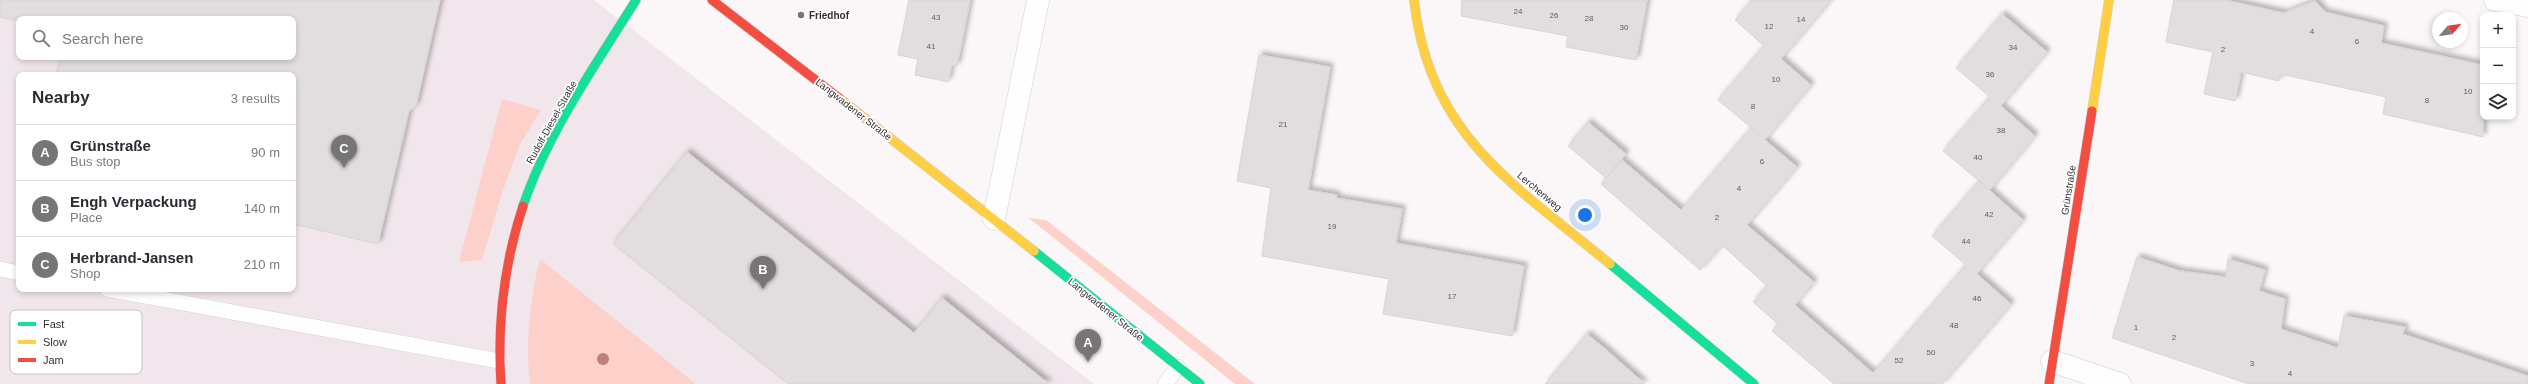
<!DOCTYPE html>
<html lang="en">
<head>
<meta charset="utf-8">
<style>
	body { margin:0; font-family:Helvetica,sans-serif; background:#f2f2f3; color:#2b2b33 }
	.controls { position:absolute; right:12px; top:12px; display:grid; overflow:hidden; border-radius:8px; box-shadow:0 2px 6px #0003 }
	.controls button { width:36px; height:36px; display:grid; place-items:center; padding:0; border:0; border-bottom:1px solid #e1e1e2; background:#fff; color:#2b2b33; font:20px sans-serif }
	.compass { position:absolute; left:2432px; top:12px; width:36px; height:36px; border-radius:50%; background:#fff; box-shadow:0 2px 6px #0003; rotate:61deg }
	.you { position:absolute; left:1585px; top:215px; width:14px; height:14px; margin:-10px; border:3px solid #fff; border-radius:50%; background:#1a73e8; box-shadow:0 0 0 6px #1a73e833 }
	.badge { display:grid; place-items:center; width:26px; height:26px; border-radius:50%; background:#787577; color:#fff; font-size:13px; font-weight:700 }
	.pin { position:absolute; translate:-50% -33px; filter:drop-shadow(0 1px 2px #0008) }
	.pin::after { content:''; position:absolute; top:21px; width:14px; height:12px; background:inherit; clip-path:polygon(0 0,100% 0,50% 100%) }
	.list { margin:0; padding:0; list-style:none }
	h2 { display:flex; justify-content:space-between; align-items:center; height:52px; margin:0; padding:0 16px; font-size:17px }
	h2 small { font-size:13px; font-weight:400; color:#7c7c81 }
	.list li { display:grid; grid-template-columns:26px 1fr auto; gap:12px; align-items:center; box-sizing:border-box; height:56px; padding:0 16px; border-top:1px solid #e1e1e2 }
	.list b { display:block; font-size:15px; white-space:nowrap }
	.list p { margin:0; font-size:13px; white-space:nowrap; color:#7c7c81 }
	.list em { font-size:13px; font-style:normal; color:#7c7c81 }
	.icon { flex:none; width:22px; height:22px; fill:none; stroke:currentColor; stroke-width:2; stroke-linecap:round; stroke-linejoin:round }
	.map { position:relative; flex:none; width:2528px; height:384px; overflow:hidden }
	.search { position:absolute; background:#fff; box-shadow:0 2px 6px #0003; left:16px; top:16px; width:280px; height:44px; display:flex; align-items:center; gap:10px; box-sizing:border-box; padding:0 14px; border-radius:8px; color:#7c7c81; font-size:15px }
	.panel { position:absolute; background:#fff; box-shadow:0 2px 6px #0003; left:16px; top:72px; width:280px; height:220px; border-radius:8px }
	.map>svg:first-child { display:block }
	.built { fill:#f0e6ec; fill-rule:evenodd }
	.green { fill:#fdd0c9 }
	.building { fill:#e2dedf; stroke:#d8d4d6; filter:url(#shadow) }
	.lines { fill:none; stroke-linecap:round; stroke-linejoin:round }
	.lane-casing { stroke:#d0cdcf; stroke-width:16 }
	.street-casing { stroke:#d0cdcf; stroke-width:23 }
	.fast-casing { stroke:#d0cdcf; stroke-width:10 }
	.slow-casing { stroke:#d0cdcf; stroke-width:10 }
	.jam-casing { stroke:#d0cdcf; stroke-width:10 }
	.lane { stroke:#fefefe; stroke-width:15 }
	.street { stroke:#fefefe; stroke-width:22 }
	.fast { stroke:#16e098; stroke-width:9 }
	.slow { stroke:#ffcf43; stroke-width:9 }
	.jam { stroke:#f24e42; stroke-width:9 }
	.tree { fill:#bc817a }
	.poi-dot { fill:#787577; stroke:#fff; stroke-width:1.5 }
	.labels { text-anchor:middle; stroke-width:3.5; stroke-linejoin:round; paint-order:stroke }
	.number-label { font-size:8px; fill:#605c5e }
	.poi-label { font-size:10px; font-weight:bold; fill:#322f31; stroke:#fff; text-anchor:start }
	.street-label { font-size:10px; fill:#322f31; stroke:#fff }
	.key { fill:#fff; stroke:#c2c1c1; stroke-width:1 }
	.key-label { font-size:11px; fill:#322f31 }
</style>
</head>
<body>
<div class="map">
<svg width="2528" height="384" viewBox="0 0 2528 384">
	<defs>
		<filter id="shadow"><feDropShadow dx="3.5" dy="-3.5" stdDeviation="2" flood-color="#0004"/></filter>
	</defs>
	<rect width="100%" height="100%" fill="#fbf7f9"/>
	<path class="built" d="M0,0H594L1094,384H0ZM19,19H293V57H19ZM19,75H293V289H19Z"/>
	<path class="green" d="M502,99L541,110L520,144L502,193L482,260L459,262Z
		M1029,218L1046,220L1255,384H1235Z
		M540,259L696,384H530C525,343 530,299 540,259Z"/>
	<path class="building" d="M0,0H440L416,106L409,111L378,244L293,224V75H56L60,57H293V19H19V21L0,17Z
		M909,0H970L957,66L952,65L948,82L915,75L918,59L898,55Z
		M1462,0H1647L1636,60L1566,47L1568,36L1461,16Z
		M1752,0H1831L1781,59L1811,85L1765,140L1797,167L1747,225L1814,282L1795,305L1873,373L1966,265L1932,236L1979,181L2023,220L1977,274L2011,304L1942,384H1834L1772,331L1778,324L1753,302L1767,286L1722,245L1700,270L1601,184L1606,178L1568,146L1588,122L1626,154L1606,178L1622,160L1681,210L1751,128L1754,130L1718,100L1764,46L1735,20Z
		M2174,0H2225L2284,13L2315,1L2325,12L2384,26L2381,43L2483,65V137L2383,114L2386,97L2280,74L2279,81L2241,72L2235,101L2204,94L2213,52L2166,42Z
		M2002,14L2047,52L2001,106L2035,136L1990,190L1943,151L1990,97L1956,68Z
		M1259,55L1330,67L1308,190L1337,195L1336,198L1402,209L1396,243L1524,266L1512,336L1383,314L1389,279L1262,256L1271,188L1237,181Z
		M687,152L914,333L942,298L1049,384H788L613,244Z
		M2137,257L2180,271L2226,277L2228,259L2265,270L2259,291L2285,299L2281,329L2338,348L2344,316L2405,327L2403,334L2528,376V384H2249L2112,338Z
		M1587,334L1603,347L1645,384H1545Z"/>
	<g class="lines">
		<g class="lane-casing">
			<path id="lane" d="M0,269L19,273
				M107,289L499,361
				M1165,384L1178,367"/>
		</g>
		<g class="street-casing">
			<path id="street" d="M2495,0L2528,6
				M994,219L1038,0
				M2052,361L2120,384"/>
		</g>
		<g class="fast-casing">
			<path id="fast" d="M523,206C548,132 595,66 636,0
				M1034,251L1200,384
				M1610,264L1754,384"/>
		</g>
		<g class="slow-casing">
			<path id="slow" d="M1414,0C1429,136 1514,184 1610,264
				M839,98L1034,251
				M2092,111L2109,0"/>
		</g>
		<g class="jam-casing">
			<path id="jam" d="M712,0L839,98
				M501,384C497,323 504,264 523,206
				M2049,384L2092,111"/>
		</g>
		<use href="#lane" class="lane"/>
		<use href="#street" class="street"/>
		<use href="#fast" class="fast"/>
		<use href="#slow" class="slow"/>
		<use href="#jam" class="jam"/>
	</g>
	<circle class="tree" cx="603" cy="359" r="6"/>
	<circle class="poi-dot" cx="801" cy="15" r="4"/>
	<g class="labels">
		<g class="number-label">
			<text x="1518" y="14">24</text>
			<text x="1554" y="18">26</text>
			<text x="936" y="20">43</text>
			<text x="1589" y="21">28</text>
			<text x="1801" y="22">14</text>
			<text x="1769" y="29">12</text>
			<text x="1624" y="30">30</text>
			<text x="2312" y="34">4</text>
			<text x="2357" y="44">6</text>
			<text x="931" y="49">41</text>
			<text x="2013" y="50">34</text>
			<text x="2223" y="52">2</text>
			<text x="1990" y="77">36</text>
			<text x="1776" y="82">10</text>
			<text x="2468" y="94">10</text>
			<text x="2427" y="103">8</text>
			<text x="1753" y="109">8</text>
			<text x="1283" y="127">21</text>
			<text x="2001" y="133">38</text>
			<text x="1978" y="160">40</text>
			<text x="1762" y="164">6</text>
			<text x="1739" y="191">4</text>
			<text x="1989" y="217">42</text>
			<text x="1717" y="220">2</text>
			<text x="1332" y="229">19</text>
			<text x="1966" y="244">44</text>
			<text x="1452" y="299">17</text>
			<text x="1977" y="301">46</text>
			<text x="1954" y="328">48</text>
			<text x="2136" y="330">1</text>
			<text x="2174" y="340">2</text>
			<text x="1931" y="355">50</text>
			<text x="1899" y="363">52</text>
			<text x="2252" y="366">3</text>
			<text x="2290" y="376">4</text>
		</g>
		<g class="poi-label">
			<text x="809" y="19">Friedhof</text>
		</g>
		<g class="street-label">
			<text transform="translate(854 109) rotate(38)" y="4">Langwadener Straße</text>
			<text transform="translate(551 122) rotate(-61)" y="4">Rudolf-Diesel-Straße</text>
			<text transform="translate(2068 190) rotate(-81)" y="4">Grünstraße</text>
			<text transform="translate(1540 191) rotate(40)" y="4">Lerchenweg</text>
			<text transform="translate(1106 309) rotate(39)" y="4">Langwadener Straße</text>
		</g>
	</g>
	<rect x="10" y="310" width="132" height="64" rx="6" class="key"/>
	<rect x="18" y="322" width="18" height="4" fill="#16e098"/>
	<rect x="18" y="340" width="18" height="4" fill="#ffcf43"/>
	<rect x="18" y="358" width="18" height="4" fill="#f24e42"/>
	<g class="key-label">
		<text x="43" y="328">Fast</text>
		<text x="43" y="346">Slow</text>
		<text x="43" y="364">Jam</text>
	</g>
</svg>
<div class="controls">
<button>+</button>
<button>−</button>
<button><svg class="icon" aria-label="layers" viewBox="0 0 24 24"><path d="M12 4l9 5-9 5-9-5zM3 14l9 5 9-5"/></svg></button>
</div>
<svg class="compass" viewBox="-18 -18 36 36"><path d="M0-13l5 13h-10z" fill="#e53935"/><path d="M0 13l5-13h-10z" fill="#7c7c81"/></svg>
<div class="you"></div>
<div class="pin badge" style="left:1088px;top:362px">A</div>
<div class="pin badge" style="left:763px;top:289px">B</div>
<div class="pin badge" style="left:344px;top:168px">C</div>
<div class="search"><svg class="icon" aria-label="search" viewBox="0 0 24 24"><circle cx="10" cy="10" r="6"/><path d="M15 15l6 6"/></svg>Search here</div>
<section class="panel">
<h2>Nearby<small>3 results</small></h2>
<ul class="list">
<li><span class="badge">A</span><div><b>Grünstraße</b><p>Bus stop</p></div><em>90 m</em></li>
<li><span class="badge">B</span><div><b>Engh Verpackung</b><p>Place</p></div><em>140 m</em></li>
<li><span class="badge">C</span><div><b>Herbrand-Jansen</b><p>Shop</p></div><em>210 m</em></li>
</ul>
</section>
</div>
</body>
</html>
